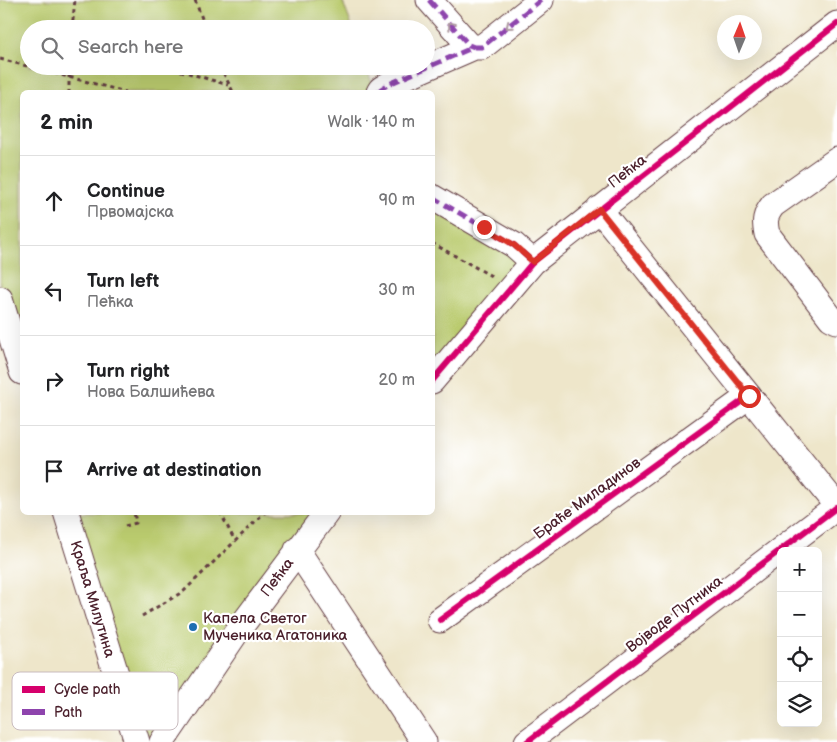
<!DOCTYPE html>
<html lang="en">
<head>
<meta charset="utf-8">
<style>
	body { margin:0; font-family:"Balsamiq Sans",sans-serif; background:#f2f2f2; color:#202124 }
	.controls { position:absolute; right:15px; bottom:15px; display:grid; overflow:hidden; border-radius:8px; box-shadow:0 5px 20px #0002 }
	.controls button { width:45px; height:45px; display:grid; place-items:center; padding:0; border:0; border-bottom:1px solid #e0e0e0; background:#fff; color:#202124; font:25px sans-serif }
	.compass { position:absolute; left:717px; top:15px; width:45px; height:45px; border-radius:50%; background:#fff; box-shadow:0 5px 20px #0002; rotate:2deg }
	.stop { position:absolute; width:15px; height:15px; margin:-11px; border:4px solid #d93025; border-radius:50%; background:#fff }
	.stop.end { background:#d93025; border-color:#fff; box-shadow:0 1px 5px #0008 }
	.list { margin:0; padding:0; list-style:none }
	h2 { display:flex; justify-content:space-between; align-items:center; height:65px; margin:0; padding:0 20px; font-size:21px }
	h2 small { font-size:16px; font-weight:400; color:#757577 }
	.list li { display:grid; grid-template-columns:32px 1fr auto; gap:15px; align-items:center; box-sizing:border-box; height:90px; padding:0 20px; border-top:1px solid #e0e0e0 }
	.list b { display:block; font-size:19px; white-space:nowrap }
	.list p { margin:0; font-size:16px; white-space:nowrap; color:#757577 }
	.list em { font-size:16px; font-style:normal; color:#757577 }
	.icon { flex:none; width:28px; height:28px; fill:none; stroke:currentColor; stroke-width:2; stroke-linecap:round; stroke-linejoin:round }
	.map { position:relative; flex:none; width:837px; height:742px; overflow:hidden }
	.search { position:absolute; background:#fff; box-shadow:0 5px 20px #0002; left:20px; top:20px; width:415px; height:55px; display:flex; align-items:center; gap:12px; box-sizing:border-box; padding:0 18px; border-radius:28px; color:#757577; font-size:19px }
	.panel { position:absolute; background:#fff; box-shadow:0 5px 20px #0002; left:20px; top:90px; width:415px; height:425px; border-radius:8px }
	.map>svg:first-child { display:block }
	.green { fill:#bacb6e; stroke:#82754c }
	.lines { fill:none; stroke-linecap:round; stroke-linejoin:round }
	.minor-casing { stroke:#633d43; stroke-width:27 }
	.path { stroke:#633d43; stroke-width:3; stroke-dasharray:4 4; stroke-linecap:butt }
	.minor { stroke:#fff; stroke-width:25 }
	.quiet { stroke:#8e44ad; stroke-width:5; stroke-dasharray:10 5; stroke-linecap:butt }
	.cycleway-casing { stroke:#fff; stroke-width:9 }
	.cycleway { stroke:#d6006c; stroke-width:6 }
	.oneway { stroke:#ae9aa0 }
	.route { stroke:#d93025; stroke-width:6 }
	.poi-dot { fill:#1f6fb2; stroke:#fff; stroke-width:2 }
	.labels { text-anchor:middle; stroke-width:4.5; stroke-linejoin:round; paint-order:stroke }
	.street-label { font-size:15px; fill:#4a1f2b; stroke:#fff }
	.poi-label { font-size:15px; fill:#4a1f2b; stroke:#fff; text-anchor:start }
	.key { fill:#fff; stroke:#c9bcbf; stroke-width:1 }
	.key-label { font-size:14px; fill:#4a1f2b }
</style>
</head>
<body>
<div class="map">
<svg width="837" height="742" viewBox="0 0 837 742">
	<rect width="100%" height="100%" fill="#fff"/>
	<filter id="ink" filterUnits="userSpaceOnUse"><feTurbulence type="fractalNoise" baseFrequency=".02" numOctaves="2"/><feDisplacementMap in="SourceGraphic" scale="10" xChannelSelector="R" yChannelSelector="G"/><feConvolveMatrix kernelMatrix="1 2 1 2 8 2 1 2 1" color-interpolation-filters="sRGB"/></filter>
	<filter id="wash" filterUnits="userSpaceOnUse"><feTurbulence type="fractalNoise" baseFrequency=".0096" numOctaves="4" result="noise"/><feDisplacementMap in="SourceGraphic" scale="20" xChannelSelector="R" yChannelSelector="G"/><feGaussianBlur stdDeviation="1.12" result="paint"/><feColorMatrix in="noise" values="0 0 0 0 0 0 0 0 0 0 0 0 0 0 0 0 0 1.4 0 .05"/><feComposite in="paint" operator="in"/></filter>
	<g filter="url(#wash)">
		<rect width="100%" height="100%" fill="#eee6ca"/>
		<path class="green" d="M0,0H342L353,29H29V66H366L375,92H22V372L0,299Z
			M433,208L531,264L433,381Z
			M66,513H327L163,742H137Z"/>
	</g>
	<g filter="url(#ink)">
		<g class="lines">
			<g class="minor-casing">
				<path id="minor" d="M429,0L469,45L474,47
					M379,92L381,89L389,84L474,47H482L541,0
					M837,160L773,205C765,215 764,221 767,234L831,318L837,321
					M432,197L514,245L533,262
					M599,209L837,506
					M0,299L22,372
					M432,381L533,262L837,24
					M66,512L137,742
					M297,550L424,742
					M440,620L749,396
					M162,742L236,633L327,512
					M527,742L837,507"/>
			</g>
			<path class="path" d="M195,0L206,29
				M72,27L77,29
				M72,29L75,0
				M0,59L126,92
				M69,66V92
				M165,66L228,85
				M220,66L233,92
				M432,243L493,277
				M220,512L235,541
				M125,526L136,523L134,512
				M142,616L184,591L265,512"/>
			<use href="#minor" class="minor"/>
			<path class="quiet" d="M429,0L469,45L474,47
				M379,92L381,89L389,84L474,47H482L541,0
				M432,197L514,245L533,262"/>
			<g class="cycleway-casing">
				<path id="cycleway" d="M432,381L533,262L837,24
					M440,620L749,396
					M527,742L837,507"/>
			</g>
			<use href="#cycleway" class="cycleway"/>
		</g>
		<defs><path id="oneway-chevron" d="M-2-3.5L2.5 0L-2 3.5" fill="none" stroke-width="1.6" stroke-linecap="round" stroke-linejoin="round" transform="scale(1.25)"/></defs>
		<g class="oneway">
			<use href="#oneway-chevron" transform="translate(451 25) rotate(-131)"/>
			<use href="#oneway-chevron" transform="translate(509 26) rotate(141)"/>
		</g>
	</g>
	<g class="lines" filter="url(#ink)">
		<path class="route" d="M484,227L514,245L533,262L599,209L749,396"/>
	</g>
	<circle class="poi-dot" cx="193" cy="627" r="5"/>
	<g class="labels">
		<g class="street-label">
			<text transform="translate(627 171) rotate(-38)" y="5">Пећка</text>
			<text transform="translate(587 498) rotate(-36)" y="5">Браће Миладинов</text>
			<text transform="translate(277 577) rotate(-53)" y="5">Пећка</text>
			<text transform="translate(93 599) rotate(73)" y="5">Краља Милутина</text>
			<text transform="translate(674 614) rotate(-37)" y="5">Војводе Путника</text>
		</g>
		<g class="poi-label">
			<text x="203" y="623">Капела Светог<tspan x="203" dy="17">Мученика Агатоника</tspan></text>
		</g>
	</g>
	<rect x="12" y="672" width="166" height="58" rx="8" class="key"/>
	<rect x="22" y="686" width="23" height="7" fill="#d6006c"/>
	<rect x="22" y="709" width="23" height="6" fill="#8e44ad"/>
	<g class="key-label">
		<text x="54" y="694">Cycle path</text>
		<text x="54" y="717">Path</text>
	</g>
</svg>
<div class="controls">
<button>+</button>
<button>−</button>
<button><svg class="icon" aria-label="locate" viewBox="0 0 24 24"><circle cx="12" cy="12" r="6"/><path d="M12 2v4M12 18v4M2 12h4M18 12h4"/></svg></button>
<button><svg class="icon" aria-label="layers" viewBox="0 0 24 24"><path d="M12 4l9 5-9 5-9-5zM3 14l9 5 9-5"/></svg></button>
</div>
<svg class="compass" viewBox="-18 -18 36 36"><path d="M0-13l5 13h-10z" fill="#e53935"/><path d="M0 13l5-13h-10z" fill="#757577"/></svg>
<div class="stop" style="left:749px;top:396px"></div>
<div class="stop end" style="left:484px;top:227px"></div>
<div class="search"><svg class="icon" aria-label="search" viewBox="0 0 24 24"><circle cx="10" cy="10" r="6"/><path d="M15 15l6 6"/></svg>Search here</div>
<section class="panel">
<h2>2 min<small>Walk · 140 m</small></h2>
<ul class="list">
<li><svg class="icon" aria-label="ahead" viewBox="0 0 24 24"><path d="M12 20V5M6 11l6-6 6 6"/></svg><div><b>Continue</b><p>Првомајска</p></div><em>90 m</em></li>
<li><svg class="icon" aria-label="left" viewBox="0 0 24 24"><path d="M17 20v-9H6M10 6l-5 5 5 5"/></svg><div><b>Turn left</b><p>Пећка</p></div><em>30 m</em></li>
<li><svg class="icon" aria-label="right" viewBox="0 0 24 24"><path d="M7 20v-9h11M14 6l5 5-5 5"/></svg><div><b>Turn right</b><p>Нова Балшићева</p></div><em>20 m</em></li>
<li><svg class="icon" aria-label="arrive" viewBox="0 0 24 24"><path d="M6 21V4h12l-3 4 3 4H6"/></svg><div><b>Arrive at destination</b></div></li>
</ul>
</section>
</div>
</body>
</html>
